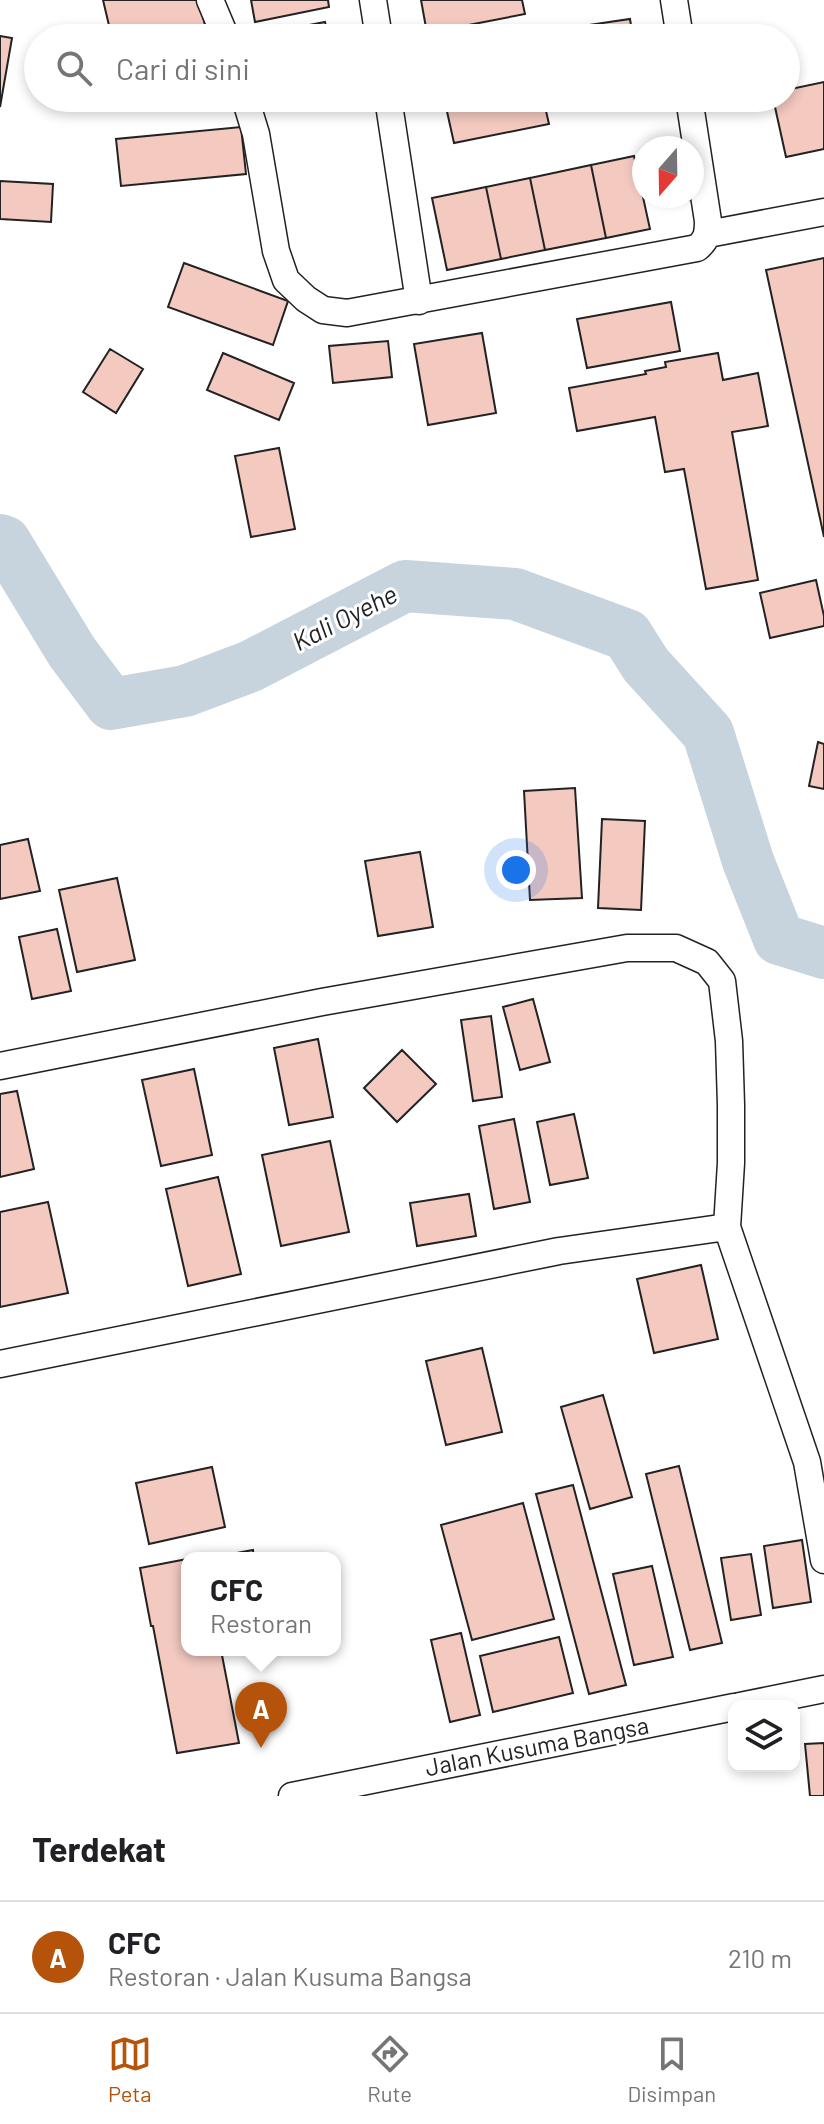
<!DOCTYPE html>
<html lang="id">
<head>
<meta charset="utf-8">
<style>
	body { margin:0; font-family:Barlow,sans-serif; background:#f2f2f2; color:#202124 }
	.controls { position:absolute; right:24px; bottom:24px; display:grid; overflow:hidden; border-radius:16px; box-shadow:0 4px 12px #0003 }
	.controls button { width:72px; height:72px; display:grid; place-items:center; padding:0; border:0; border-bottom:2px solid #e0e0e0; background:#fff; color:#202124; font:40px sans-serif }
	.compass { position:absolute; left:632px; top:136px; width:72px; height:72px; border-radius:50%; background:#fff; box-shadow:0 4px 12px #0003; rotate:200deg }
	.you { position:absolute; left:516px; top:870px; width:28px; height:28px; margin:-20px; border:6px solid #fff; border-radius:50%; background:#1a73e8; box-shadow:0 0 0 12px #1a73e833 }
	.badge { display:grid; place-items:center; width:52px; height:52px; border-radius:50%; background:#b45309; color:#fff; font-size:26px; font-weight:700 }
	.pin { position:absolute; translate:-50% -66px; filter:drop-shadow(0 2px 4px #0008) }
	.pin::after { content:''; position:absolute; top:42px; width:28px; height:24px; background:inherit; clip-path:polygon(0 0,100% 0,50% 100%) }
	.popup { position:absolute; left:181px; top:1552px; width:160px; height:104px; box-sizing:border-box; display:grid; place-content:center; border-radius:16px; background:#fff; filter:drop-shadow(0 2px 6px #0005); font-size:26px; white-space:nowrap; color:#757577 }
	.popup b { font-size:30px; color:#202124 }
	.popup::after { content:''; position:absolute; left:50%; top:100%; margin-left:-16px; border:16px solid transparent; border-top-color:#fff }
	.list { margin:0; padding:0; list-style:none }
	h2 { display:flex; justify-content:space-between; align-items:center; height:104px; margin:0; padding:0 32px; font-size:34px }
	h2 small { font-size:26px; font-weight:400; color:#757577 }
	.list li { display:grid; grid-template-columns:52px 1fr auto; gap:24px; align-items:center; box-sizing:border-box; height:112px; padding:0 32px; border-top:2px solid #e0e0e0 }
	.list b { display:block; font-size:30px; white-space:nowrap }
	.list p { margin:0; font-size:26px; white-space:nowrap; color:#757577 }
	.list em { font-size:26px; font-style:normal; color:#757577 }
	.icon { flex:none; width:44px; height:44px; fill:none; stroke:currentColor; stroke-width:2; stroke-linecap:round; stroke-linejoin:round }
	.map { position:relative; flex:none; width:824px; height:1796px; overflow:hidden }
	.search { position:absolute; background:#fff; box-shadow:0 4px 12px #0003; left:24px; right:24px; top:24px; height:88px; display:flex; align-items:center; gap:20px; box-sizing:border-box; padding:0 28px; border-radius:44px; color:#757577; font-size:30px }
	.sheet { height:216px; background:#fff }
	nav { display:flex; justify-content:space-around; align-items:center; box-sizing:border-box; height:112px; border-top:2px solid #e0e0e0; background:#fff; font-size:22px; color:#757577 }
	nav a { display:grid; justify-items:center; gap:4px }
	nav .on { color:#b45309 }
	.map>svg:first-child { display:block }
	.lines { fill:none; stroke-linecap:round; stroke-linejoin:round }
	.river { stroke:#c7d3dd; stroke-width:52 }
	.building { fill:#f3c9c0; stroke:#222; stroke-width:2 }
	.street-casing { stroke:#222; stroke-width:29 }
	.street { stroke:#fff; stroke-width:26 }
	.labels { text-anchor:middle; stroke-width:6; stroke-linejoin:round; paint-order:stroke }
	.street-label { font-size:24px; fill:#222; stroke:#fff }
	.water-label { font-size:26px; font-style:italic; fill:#222; stroke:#fff }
</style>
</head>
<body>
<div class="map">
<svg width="824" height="1796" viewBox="0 0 824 1796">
	<rect width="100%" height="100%" fill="#fff"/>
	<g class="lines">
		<path class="river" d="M0,540L5,542L72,652L111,704L185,691L251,666L405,586L515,594L627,635L646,665L708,733L748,861L779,939L824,953"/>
	</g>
	<path class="building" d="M103,0H199L208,38H112Z
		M251,0H328L329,7L255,22Z
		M421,0H522L525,14L427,33Z
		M630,19L633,38H577L575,27Z
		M325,22L329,38H242Z
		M0,36L12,38L0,107Z
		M824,82V149L786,157L773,98H786V90Z
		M444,98H543L549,124L454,143Z
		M241,127L246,174L121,186L116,139Z
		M685,140L687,148H653L652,145Z
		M634,156L650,229L606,238L591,165Z
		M591,165L606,238L545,250L530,178Z
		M530,178L545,250L501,259L486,187Z
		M0,181L53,184L51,222L0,219Z
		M486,187L501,259L447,270L432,198Z
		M661,196H692L696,199L663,204Z
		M824,258V537L766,270Z
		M184,263L288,301L273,345L168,307Z
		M671,302L680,351L587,368L577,319Z
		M482,333L496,413L428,425L414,344Z
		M388,341L392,377L333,383L329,346Z
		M110,349L143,369L116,413L83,392Z
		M223,353L294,383L279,420L207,390Z
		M718,353L723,380L758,373L768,426L732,432L758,580L706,589L684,469L665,472L655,417L577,431L569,388L646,374L645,371L666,367L665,362Z
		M279,448L295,529L251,537L235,456Z
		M816,580L824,616V626L770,638L760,593Z
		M818,742L824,744V789L809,786Z
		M575,788L582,898L530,900L524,791Z
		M602,819L645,821L641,910L598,908Z
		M28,839L40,891L0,899V845Z
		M420,852L433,927L378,936L365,861Z
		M117,878L135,960L77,972L59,890Z
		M57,929L71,991L32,999L19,937Z
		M533,999L550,1062L520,1070L503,1007Z
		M491,1016L502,1097L473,1101L461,1020Z
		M318,1039L333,1117L289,1125L274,1048Z
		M402,1050L436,1084L397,1122L364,1088Z
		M194,1069L212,1155L161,1166L142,1080Z
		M17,1091L34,1169L0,1177V1094Z
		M574,1114L588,1178L550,1185L537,1122Z
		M514,1119L530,1202L494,1209L479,1126Z
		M330,1141L349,1232L281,1246L262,1155Z
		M218,1177L241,1274L188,1286L166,1189Z
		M469,1194L476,1236L417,1246L410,1203Z
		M48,1202L68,1293L0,1307V1212Z
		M701,1265L718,1339L654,1353L637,1279Z
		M482,1348L502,1432L446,1445L426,1361Z
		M603,1395L632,1497L590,1509L561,1407Z
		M679,1466L722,1643L690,1650L646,1474Z
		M212,1467L225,1527L149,1544L136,1483Z
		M573,1485L626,1685L589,1694L536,1494Z
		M523,1503L554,1619L472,1640L441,1525Z
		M802,1540L811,1602L773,1608L764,1546Z
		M253,1550L254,1558H210Z
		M751,1554L761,1615L731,1620L721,1558Z
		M187,1559V1650H221L239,1743L177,1753L153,1626H151L140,1568Z
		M652,1566L673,1657L634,1665L613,1574Z
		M461,1633L480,1715L450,1722L431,1640Z
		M559,1637L573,1693L493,1712L480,1656Z
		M824,1743V1796H810L805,1744Z"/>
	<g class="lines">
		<g class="street-casing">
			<path id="street" d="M210,0L226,38
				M373,0L379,38
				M674,0L680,38
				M245,98L256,134L276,251L286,280L306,299L323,310L347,313L697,248C707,240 708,233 708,221L689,98
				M388,98L419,301
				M708,234L824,212
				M0,1066L322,1002L627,948H676L707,962L722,981L729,1041L731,1105V1163L727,1227L807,1462L824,1560
				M0,1364L559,1251L727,1227
				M740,1706L824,1689
				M292,1796L734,1707"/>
		</g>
		<use href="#street" class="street"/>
	</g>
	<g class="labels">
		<g class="street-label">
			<text transform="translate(537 1747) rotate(-11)" y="8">Jalan Kusuma Bangsa</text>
		</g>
		<g class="water-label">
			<text transform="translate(345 618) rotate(-27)" y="9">Kali Oyehe</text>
		</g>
	</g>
</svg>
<div class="controls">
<button><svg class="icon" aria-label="layers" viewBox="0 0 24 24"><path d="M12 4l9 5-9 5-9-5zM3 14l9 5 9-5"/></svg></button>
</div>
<svg class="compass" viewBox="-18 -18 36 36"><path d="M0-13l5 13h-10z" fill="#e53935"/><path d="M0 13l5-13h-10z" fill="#757577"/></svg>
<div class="you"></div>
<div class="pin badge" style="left:261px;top:1748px">A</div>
<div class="popup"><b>CFC</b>Restoran</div>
<div class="search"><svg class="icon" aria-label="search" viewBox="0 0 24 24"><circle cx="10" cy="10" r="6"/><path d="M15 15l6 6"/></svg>Cari di sini</div>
</div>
<section class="sheet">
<h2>Terdekat<small></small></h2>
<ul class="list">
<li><span class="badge">A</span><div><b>CFC</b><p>Restoran · Jalan Kusuma Bangsa</p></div><em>210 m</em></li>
</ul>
</section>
<nav>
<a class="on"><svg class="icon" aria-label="map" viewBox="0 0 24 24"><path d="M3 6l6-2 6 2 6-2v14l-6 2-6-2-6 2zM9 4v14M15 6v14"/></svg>Peta</a>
<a><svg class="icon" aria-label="directions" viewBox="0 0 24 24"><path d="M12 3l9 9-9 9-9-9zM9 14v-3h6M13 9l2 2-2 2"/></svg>Rute</a>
<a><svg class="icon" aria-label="saved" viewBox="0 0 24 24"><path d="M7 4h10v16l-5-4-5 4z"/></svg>Disimpan</a>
</nav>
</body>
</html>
